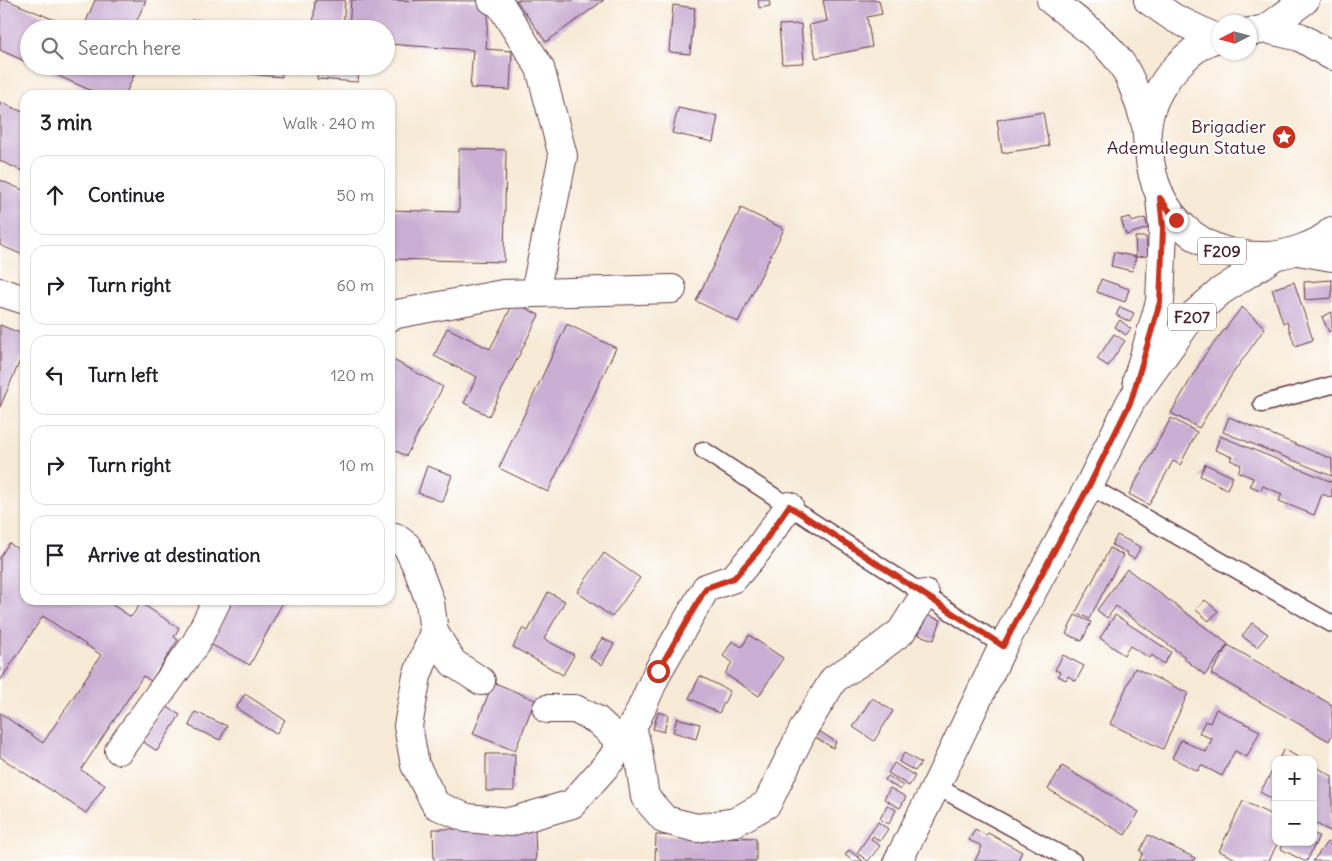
<!DOCTYPE html>
<html lang="en">
<head>
<meta charset="utf-8">
<style>
	body { margin:0; font-family:Delius,sans-serif; background:#f6f6f6; color:#202124 }
	.controls { position:absolute; right:15px; bottom:15px; display:grid; overflow:hidden; border-radius:10px; box-shadow:0 1px 4px #0004 }
	.controls button { width:45px; height:45px; display:grid; place-items:center; padding:0; border:0; border-bottom:1px solid #e0e0e0; background:#fff; color:#202124; font:25px sans-serif }
	.compass { position:absolute; left:1212px; top:15px; width:45px; height:45px; border-radius:50%; background:#fff; box-shadow:0 1px 4px #0004; rotate:264deg }
	.stop { position:absolute; width:15px; height:15px; margin:-11px; border:4px solid #c8321e; border-radius:50%; background:#fff }
	.stop.end { background:#c8321e; border-color:#fff; box-shadow:0 1px 5px #0008 }
	.list { margin:0; padding:0; list-style:none }
	h2 { display:flex; justify-content:space-between; align-items:center; height:65px; margin:0; padding:0 20px; font-size:21px }
	h2 small { font-size:16px; font-weight:400; color:#757577 }
	.list li { display:grid; grid-template-columns:32px 1fr auto; gap:15px; align-items:center; box-sizing:border-box; height:80px; margin:0 10px 10px; padding:0 10px; border:1px solid #e0e0e0; border-radius:15px }
	.list b { display:block; font-size:19px; white-space:nowrap }
	.list em { font-size:16px; font-style:normal; color:#757577 }
	.icon { flex:none; width:28px; height:28px; fill:none; stroke:currentColor; stroke-width:2; stroke-linecap:round; stroke-linejoin:round }
	.map { position:relative; flex:none; width:1332px; height:861px; overflow:hidden }
	.search { position:absolute; background:#fff; box-shadow:0 1px 4px #0004; left:20px; top:20px; width:375px; height:55px; display:flex; align-items:center; gap:12px; box-sizing:border-box; padding:0 18px; border-radius:28px; color:#757577; font-size:19px }
	.panel { position:absolute; background:#fff; box-shadow:0 1px 4px #0004; left:20px; top:90px; width:375px; height:515px; border-radius:15px }
	.map>svg:first-child { display:block }
	.building { fill:#caaed3 }
	.lines { fill:none; stroke-linecap:round; stroke-linejoin:round }
	.service-casing { stroke:#643d45; stroke-width:19 }
	.minor-casing { stroke:#643d45; stroke-width:30 }
	.secondary-casing { stroke:#643d45; stroke-width:30 }
	.primary-casing { stroke:#643d45; stroke-width:30 }
	.service { stroke:#fff; stroke-width:16 }
	.minor { stroke:#fff; stroke-width:28 }
	.secondary { stroke:#fff; stroke-width:28 }
	.primary { stroke:#fff; stroke-width:28 }
	.route { stroke:#c8321e; stroke-width:6 }
	.labels { text-anchor:middle; stroke-width:4; stroke-linejoin:round; paint-order:stroke }
	.shield { fill:#fff; stroke:#80626b; stroke-width:1 }
	.shield-label { font-size:16px; font-weight:bold; fill:#4a1f2b }
	.poi-label { font-size:18px; fill:#4a1f2b; stroke:#fff; text-anchor:end }
</style>
</head>
<body>
<div class="map">
<svg width="1332" height="861" viewBox="0 0 1332 861">
	<rect width="100%" height="100%" fill="#fff"/>
	<filter id="ink" filterUnits="userSpaceOnUse"><feTurbulence type="fractalNoise" baseFrequency=".02" numOctaves="2"/><feDisplacementMap in="SourceGraphic" scale="10" xChannelSelector="R" yChannelSelector="G"/><feConvolveMatrix kernelMatrix="1 2 1 2 8 2 1 2 1" color-interpolation-filters="sRGB"/></filter>
	<filter id="wash" filterUnits="userSpaceOnUse"><feTurbulence type="fractalNoise" baseFrequency=".0096" numOctaves="4" result="noise"/><feDisplacementMap in="SourceGraphic" scale="20" xChannelSelector="R" yChannelSelector="G"/><feGaussianBlur stdDeviation="1.12" result="paint"/><feColorMatrix in="noise" values="0 0 0 0 0 0 0 0 0 0 0 0 0 0 0 0 0 1.4 0 .05"/><feComposite in="paint" operator="in"/></filter>
	<g filter="url(#wash)">
		<rect width="100%" height="100%" fill="#f7ead6"/>
		<g id="blocks">
			<path class="building" d="M0,0H7L76,29H29V63L0,50Z
				M95,0H146L133,29H83Z
				M315,0H345L343,29H313Z
				M351,0L489,1L486,49L512,51L510,90L470,88L473,50L386,44V29H349Z
				M516,0H604L546,42Z
				M758,0H769L770,6L759,8Z
				M823,0H879L882,14L867,17L872,47L816,58L809,25L827,21Z
				M673,5L695,8L690,54L669,52Z
				M192,20L268,27V29H192Z
				M801,24L804,63L782,64L779,25Z
				M36,66H138L125,95H101Z
				M188,66H282V77L188,69Z
				M318,66H359L358,82L317,79Z
				M0,102L25,113V172L0,161Z
				M678,108L718,116L713,142L672,133Z
				M1043,112L1049,146L1002,153L997,120Z
				M459,149L506,150L504,262L390,259V210L459,212Z
				M0,180L25,191V256L0,245Z
				M741,208L784,229L738,322L696,301Z
				M1130,217L1132,222L1145,218L1148,228L1126,235L1121,219Z
				M1135,237H1146L1148,256L1136,257Z
				M1114,252L1136,257L1132,271L1111,266Z
				M1101,279L1129,289L1125,302L1097,292Z
				M1332,280V298L1305,300L1304,282Z
				M1294,282L1313,340L1295,346L1287,322L1283,323L1272,289Z
				M514,302L539,315L489,416L464,403L477,377L434,356L447,328L490,349Z
				M1120,307L1134,313L1130,322L1116,315Z
				M1242,307L1265,328L1231,376L1199,428L1171,413L1204,356Z
				M1332,312V330L1329,332L1322,317Z
				M1120,320L1131,329L1126,335L1115,327Z
				M567,324L616,348L548,492L499,468Z
				M0,325L25,335V349L0,407Z
				M1114,334L1125,341L1108,366L1097,359Z
				M390,358L443,387L406,456L390,448Z
				M1229,417L1332,459V476L1223,432Z
				M1171,418L1197,432L1180,465L1173,461L1149,505L1129,494Z
				M1220,436L1332,482V498L1322,494L1314,515L1279,501L1282,494L1263,486L1261,490L1250,486L1253,478L1238,472L1241,465L1230,460L1232,457L1215,450Z
				M1205,464L1233,477L1227,489L1200,476Z
				M427,466L452,475L443,502L418,493Z
				M1117,535L1141,547L1134,559L1127,555L1128,553L1112,545Z
				M9,543L25,554V600H105L131,617L141,603L179,628L174,637L178,640L151,681L143,676L81,770L105,785L86,813L0,757V713L43,743L101,655L43,616L0,681V557Z
				M1110,548L1123,555L1089,619L1076,612Z
				M604,553L640,578L612,617L577,592Z
				M1127,569L1228,644L1205,675L1183,658L1185,657L1116,606L1107,618L1097,610Z
				M548,592L565,601L544,639L574,655L563,675L513,647L523,628L528,631Z
				M233,600H284L250,665L210,644Z
				M1205,600L1218,611L1209,621L1196,610Z
				M926,615L941,620L934,640L919,635Z
				M1075,615L1091,622L1082,641L1066,634Z
				M1115,615L1171,652L1164,664L1152,655L1150,658L1130,646L1124,655L1100,638Z
				M1252,623L1268,634L1257,647L1242,636Z
				M749,635L783,658L759,696L725,674L732,662L723,656L732,641L742,647Z
				M602,638L614,644L602,665L590,658Z
				M1228,645L1332,705V735L1329,741L1211,674Z
				M1063,655L1084,666L1076,681L1068,676L1066,680L1058,676L1060,672L1055,670Z
				M1135,668L1188,693L1163,749L1110,724Z
				M700,676L730,691L719,713L689,698Z
				M493,682L535,700L515,751L473,734Z
				M245,694L285,720L276,734L236,708Z
				M872,698L893,711L874,741L853,727Z
				M164,705L180,715L157,751L142,741Z
				M1216,709L1260,731L1247,757L1235,751L1222,776L1201,765L1198,771L1172,758L1181,740L1206,752L1212,739L1199,733L1205,721L1210,723Z
				M195,712L227,726L220,740L189,726Z
				M658,712L668,715L664,732L653,729Z
				M677,718L700,724L696,739L673,732Z
				M819,731L836,742L833,748L815,737Z
				M1284,749L1303,760H1278Z
				M904,753L921,763L915,771L899,762Z
				M486,754H515L514,791H486Z
				M894,763L915,776L909,786L888,773Z
				M1276,765V801L1260,792Z
				M1313,765L1332,776V832L1313,822Z
				M1062,766L1139,812L1125,835L1048,789Z
				M888,776L903,786L900,790L885,780Z
				M890,788L906,797L900,808L884,799Z
				M1243,801L1276,817V842H1278L1269,861H1240L1219,851Z
				M887,805L896,810L889,824L880,819Z
				M878,822L888,829L880,841L873,836L871,839L880,846L868,861L857,853Z
				M433,829H535L536,861H434Z
				M975,829L986,835L988,833L1022,852L1017,861H975L982,846L969,840Z
				M1313,833L1319,836L1307,861H1304L1281,849L1284,842H1313Z
				M656,835L756,838V861H655Z
				M1148,835L1195,858L1193,861H1139L1143,853L1140,851Z
				M1327,842L1332,846V861H1313Z
				M849,850L863,861H853L845,855Z"/>
		</g>
	</g>
	<g filter="url(#ink)">
		<use href="#blocks" fill-opacity="0" stroke="#643d45" stroke-width="1"/>
		<g class="lines">
			<g class="service-casing">
				<path id="service" d="M1262,404L1332,385
					M703,450L1003,646
					M1089,486L1332,624
					M936,786L1073,861"/>
			</g>
			<g class="minor-casing">
				<path id="minor" d="M492,0L500,4L540,68L563,156L538,278V293
					M0,292L25,300
					M390,317L397,314L503,294L672,289
					M390,539L395,537L407,546L417,567L430,602L434,632L417,676L408,726L415,765L436,805L467,818L510,822L572,804L611,760L637,718L658,671L706,588L734,578L757,551L789,506
					M434,632L453,663L481,681
					M547,709H575L597,720L622,743
					M632,726L638,751L645,797L665,820L697,828L735,822L767,804L804,728L834,679L868,657L901,632L925,594
					M119,750L196,643L217,600"/>
			</g>
			<g class="secondary-casing">
				<path id="secondary" d="M1266,29L1305,0"/>
			</g>
			<g class="primary-casing">
				<path id="primary" d="M1051,0C1075,20 1103,38 1121,63C1133,80 1141,109 1147,129
					M1148,0L1174,18L1216,38
					M1250,32L1266,29L1300,37L1332,56
					M1220,38C1206,40 1191,52 1181,62C1164,79 1149,103 1147,129C1146,136 1148,144 1149,151C1154,216 1201,258 1266,256C1285,256 1319,245 1332,231
					M1298,251L1332,257
					M1137,380L1160,302L1163,229L1160,198
					M898,861L936,786L1003,646L1089,486L1131,401L1192,316L1221,291L1275,256"/>
			</g>
			<use href="#service" class="service"/>
			<use href="#minor" class="minor"/>
			<use href="#secondary" class="secondary"/>
			<use href="#primary" class="primary"/>
		</g>
	</g>
	<g class="lines" filter="url(#ink)">
		<path class="route" d="M658,671L706,588L734,578L758,551L789,506L1003,646L1089,486L1131,401L1160,302L1163,229L1160,198L1176,220"/>
	</g>
	<defs>
		<g id="sight-disc" transform="scale(1.25)"><circle r="9.5" fill="#c8321e" stroke="#fff"/><path d="M0-6L1.8-2.2L6-1.7L2.9 1.2L3.7 5.4L0 3.3L-3.7 5.4L-2.9 1.2L-6-1.7L-1.8-2.2Z" fill="#fff"/></g>
	</defs>
	<g fill-rule="evenodd">
		<use href="#sight-disc" x="1284" y="137"/>
	</g>
	<g class="labels">
		<g class="shield">
			<rect x="1198" y="237.5" width="48" height="27" rx="4"/>
			<rect x="1168" y="303.5" width="48" height="27" rx="4"/>
		</g>
		<g class="shield-label">
			<text x="1222" y="257">F209</text>
			<text x="1192" y="323">F207</text>
		</g>
		<g class="poi-label">
			<text x="1266" y="133">Brigadier<tspan x="1266" dy="21">Ademulegun Statue</tspan></text>
		</g>
	</g>
</svg>
<div class="controls">
<button>+</button>
<button>−</button>
</div>
<svg class="compass" viewBox="-18 -18 36 36"><path d="M0-13l5 13h-10z" fill="#e53935"/><path d="M0 13l5-13h-10z" fill="#757577"/></svg>
<div class="stop" style="left:658px;top:671px"></div>
<div class="stop end" style="left:1176px;top:220px"></div>
<div class="search"><svg class="icon" aria-label="search" viewBox="0 0 24 24"><circle cx="10" cy="10" r="6"/><path d="M15 15l6 6"/></svg>Search here</div>
<section class="panel">
<h2>3 min<small>Walk · 240 m</small></h2>
<ul class="list">
<li><svg class="icon" aria-label="ahead" viewBox="0 0 24 24"><path d="M12 20V5M6 11l6-6 6 6"/></svg><div><b>Continue</b></div><em>50 m</em></li>
<li><svg class="icon" aria-label="right" viewBox="0 0 24 24"><path d="M7 20v-9h11M14 6l5 5-5 5"/></svg><div><b>Turn right</b></div><em>60 m</em></li>
<li><svg class="icon" aria-label="left" viewBox="0 0 24 24"><path d="M17 20v-9H6M10 6l-5 5 5 5"/></svg><div><b>Turn left</b></div><em>120 m</em></li>
<li><svg class="icon" aria-label="right" viewBox="0 0 24 24"><path d="M7 20v-9h11M14 6l5 5-5 5"/></svg><div><b>Turn right</b></div><em>10 m</em></li>
<li><svg class="icon" aria-label="arrive" viewBox="0 0 24 24"><path d="M6 21V4h12l-3 4 3 4H6"/></svg><div><b>Arrive at destination</b></div></li>
</ul>
</section>
</div>
</body>
</html>
